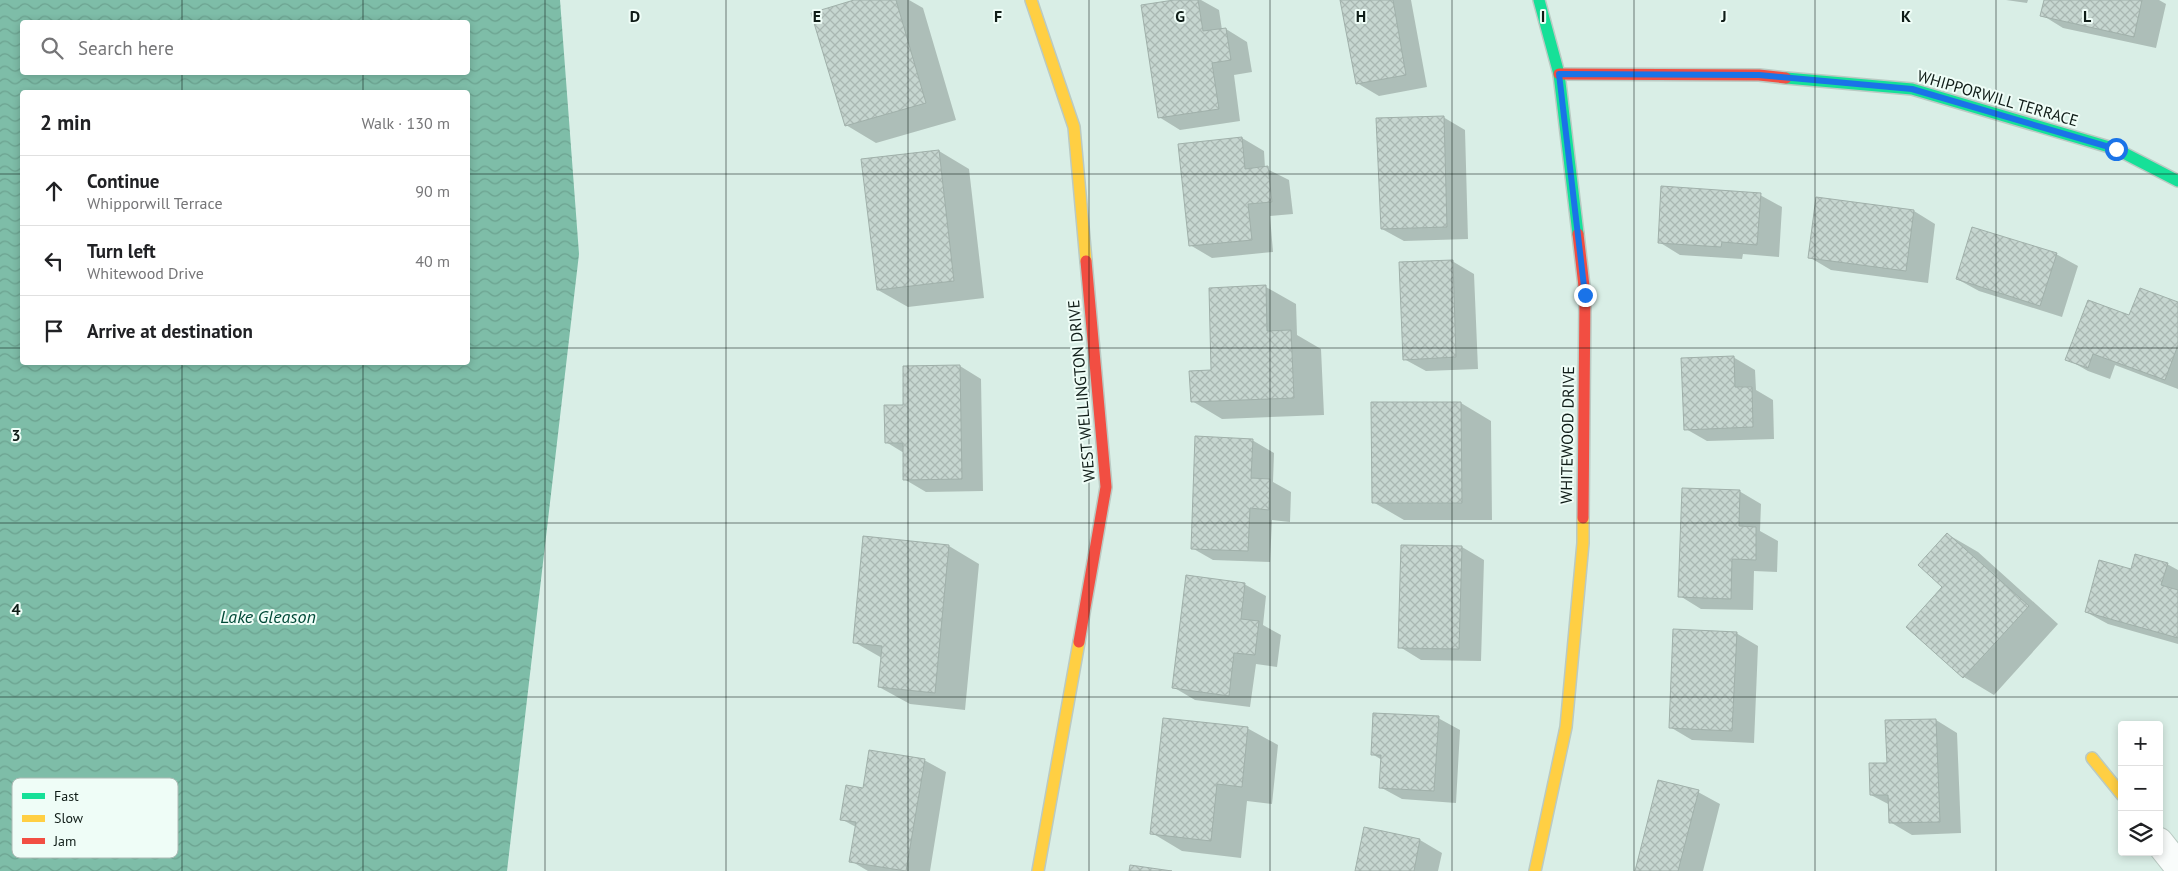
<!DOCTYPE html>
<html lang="en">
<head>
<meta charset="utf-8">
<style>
	body { margin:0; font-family:"PT Sans",sans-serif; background:#f2f2f2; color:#202124 }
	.controls { position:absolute; right:15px; bottom:15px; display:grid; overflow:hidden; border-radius:5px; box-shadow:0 2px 8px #0003 }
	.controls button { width:45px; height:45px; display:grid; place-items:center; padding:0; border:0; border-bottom:1px solid #e0e0e0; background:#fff; color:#202124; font:25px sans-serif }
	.stop { position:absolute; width:15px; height:15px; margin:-11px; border:4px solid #1a73e8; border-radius:50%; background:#fff }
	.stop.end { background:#1a73e8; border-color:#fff; box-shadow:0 1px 5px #0008 }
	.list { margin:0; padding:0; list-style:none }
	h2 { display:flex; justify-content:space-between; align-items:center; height:65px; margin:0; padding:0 20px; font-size:21px }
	h2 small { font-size:16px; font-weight:400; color:#757577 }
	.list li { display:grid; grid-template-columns:32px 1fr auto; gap:15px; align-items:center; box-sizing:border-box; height:70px; padding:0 20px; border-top:1px solid #e0e0e0 }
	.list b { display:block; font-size:19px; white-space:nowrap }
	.list p { margin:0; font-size:16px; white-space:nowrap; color:#757577 }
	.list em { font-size:16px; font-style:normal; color:#757577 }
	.icon { flex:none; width:28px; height:28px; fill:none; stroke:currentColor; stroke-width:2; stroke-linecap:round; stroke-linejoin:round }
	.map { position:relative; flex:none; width:2178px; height:871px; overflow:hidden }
	.search { position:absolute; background:#fff; box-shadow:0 2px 8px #0003; left:20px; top:20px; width:450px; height:55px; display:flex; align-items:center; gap:12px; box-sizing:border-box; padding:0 18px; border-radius:5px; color:#757577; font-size:19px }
	.panel { position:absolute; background:#fff; box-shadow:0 2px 8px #0003; left:20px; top:90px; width:450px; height:275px; border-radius:5px }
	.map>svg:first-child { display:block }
	.water { fill:url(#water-waves); fill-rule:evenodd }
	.shadow { fill:#0003 }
	.building { fill:url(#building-cross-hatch); stroke:#a0b0aa }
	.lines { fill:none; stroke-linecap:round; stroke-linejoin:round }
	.street-casing { stroke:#bacac3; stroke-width:30 }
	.fast-casing { stroke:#bacac3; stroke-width:14 }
	.slow-casing { stroke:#bacac3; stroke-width:14 }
	.jam-casing { stroke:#bacac3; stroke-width:14 }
	.street { stroke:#f9fcfb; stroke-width:28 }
	.fast { stroke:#16e098; stroke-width:11 }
	.slow { stroke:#ffcf43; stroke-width:11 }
	.jam { stroke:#f24e42; stroke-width:11 }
	.route { stroke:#1a73e8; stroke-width:6 }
	.grid { fill:none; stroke:#0f1c17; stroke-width:1; stroke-opacity:0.55 }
	.labels { text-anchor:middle; stroke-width:4; stroke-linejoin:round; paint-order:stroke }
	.street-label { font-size:16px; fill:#0f1c17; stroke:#effdf7 }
	.water-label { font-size:18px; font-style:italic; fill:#004937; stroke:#effdf7 }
	.key { fill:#effdf7; stroke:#acbab4; stroke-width:1 }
	.key-label { font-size:14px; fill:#0f1c17 }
	.grid-label { font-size:16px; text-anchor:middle; font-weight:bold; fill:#0f1c17; stroke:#effdf7; stroke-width:4; stroke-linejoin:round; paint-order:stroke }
</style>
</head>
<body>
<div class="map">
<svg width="2178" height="871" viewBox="0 0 2178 871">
	<defs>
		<pattern id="water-waves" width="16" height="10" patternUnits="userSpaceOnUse" patternTransform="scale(1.25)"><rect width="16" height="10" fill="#7ebda8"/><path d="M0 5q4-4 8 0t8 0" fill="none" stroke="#6ca290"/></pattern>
		<pattern id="building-cross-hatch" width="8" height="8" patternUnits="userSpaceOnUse" patternTransform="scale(1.25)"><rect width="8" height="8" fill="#c6d6d0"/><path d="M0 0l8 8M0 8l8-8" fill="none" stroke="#a9b7b2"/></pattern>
	</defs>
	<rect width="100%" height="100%" fill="#d9eee6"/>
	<path class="water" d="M0,0H560L579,254L507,871H0ZM22,22H468V72H22ZM22,92H468V362H22Z"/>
	<path class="shadow" d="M859,0H909L923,8L956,120L876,143L846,125Z
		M1183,0H1201L1219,10L1222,30L1226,29L1247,42L1252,72L1234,75L1240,121L1180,130L1159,117Z
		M1342,0H1411L1427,87L1379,96L1357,83Z
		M2006,0H2028L2027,3Z
		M2045,0H2159L2166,4L2156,48L2063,28L2042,15Z
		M1443,117L1465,130L1468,239L1404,241L1382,229Z
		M1242,138L1264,151L1265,168L1289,180L1293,214L1270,216L1273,252L1212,258L1190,245Z
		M939,151L969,169L984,298L908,307L878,290Z
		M1760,195L1782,207L1779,257L1743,254L1742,259L1680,255L1659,242Z
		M1914,211L1935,224L1928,283L1831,270L1809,257Z
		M2056,254L2078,266L2062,317L1979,291L1957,279Z
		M1452,261L1474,274L1478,369L1426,371L1404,359Z
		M1266,287L1296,304L1297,335L1321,349L1324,415L1222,419L1192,401Z
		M2178,303V389L2115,365L2110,379L2088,371L2067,359L2130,317Z
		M1733,357L1755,370L1756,390L1773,400L1774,439L1707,441L1686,429Z
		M960,366L981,379L983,491L926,492L904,479V453L886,442L905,407Z
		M1461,403L1491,421L1492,520H1404L1373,502Z
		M1252,440L1274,453L1273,482L1291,492L1290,522L1272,520L1270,562L1213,560L1192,548Z
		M1739,491L1761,504L1760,531L1778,541L1777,572L1754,571L1753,610L1701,609L1680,596Z
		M1947,534L1978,552L2058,624L1994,695L1964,677L1944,587Z
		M949,546L979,564L965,710L910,704L879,687L882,658L854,642Z
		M1403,546L1462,547L1484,560L1481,661L1421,660L1400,647Z
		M2167,564L2178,570V644L2108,624L2086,612L2131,570Z
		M1244,584L1266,596L1263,625L1281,635L1277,667L1256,664L1250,707L1195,700L1173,687Z
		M1736,633L1758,646L1754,743L1692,740L1670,727Z
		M1438,718L1460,730L1456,803L1402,799L1380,787L1382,760L1372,754Z
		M1936,720L1957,733L1961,833L1912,835L1890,822V805L1871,795L1888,764Z
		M1247,728L1278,745L1272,804L1247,801L1241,858L1182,851L1152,833Z
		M924,760L946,772L930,871H868L851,861L856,827L841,819L864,789Z
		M1698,792L1720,804L1703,871H1636Z
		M1365,829L1420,840L1442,853L1438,871H1356Z"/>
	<path class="building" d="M854,0H896L926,103L845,126L811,13Z
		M1174,0H1198L1203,31L1226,28L1231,60L1212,63L1219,109L1158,118L1141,5Z
		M1340,0H1393L1406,75L1356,84Z
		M2044,0H2142L2134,37L2040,16Z
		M1444,116L1447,227L1381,229L1376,118Z
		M1242,137L1245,169L1268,166L1272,202L1248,204L1252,240L1189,246L1178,144Z
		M939,150L954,281L877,290L861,159Z
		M1661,186L1761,193L1757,245L1722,242L1721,247L1658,243Z
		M1816,197L1914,210L1906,271L1808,258Z
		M1972,227L2057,253L2040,306L1956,279Z
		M1453,260L1456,357L1403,360L1399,262Z
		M1266,285L1267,331L1291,330L1294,398L1191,402L1189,371L1211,370L1209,288Z
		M2140,288L2178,302V345L2165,380L2093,354L2088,368L2065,360L2088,300L2129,315Z
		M1734,356L1735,387H1752L1753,427L1684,430L1681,358Z
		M960,365L962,479L903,480V443H885L884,405H903V366Z
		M1371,402H1461L1462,503H1372Z
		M1195,436L1253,439L1251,478L1270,479L1269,510L1250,508L1248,551L1191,549Z
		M1682,488L1740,490L1739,526L1756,527V560L1732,559L1731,599L1678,597Z
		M1947,533L2029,606L1963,678L1906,627L1942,587L1918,565Z
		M863,536L949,545L935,693L878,687L882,646L853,643Z
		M1401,545L1462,546L1459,649L1398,648Z
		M2135,554L2168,563L2161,585L2178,590V638L2085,612L2099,560L2131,569Z
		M1186,575L1245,583L1241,619L1259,621L1255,655L1234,653L1229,696L1172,688Z
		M1673,629L1737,632L1732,731L1669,728Z
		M1373,713L1439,716L1434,791L1379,788L1381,755H1371Z
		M1163,718L1248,727L1242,787L1217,784L1211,841L1150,834Z
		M1936,719L1940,822L1889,823L1888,795H1870L1869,763H1887L1885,720Z
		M869,750L925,759L906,871L849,862L856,822L840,820L846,785L863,788Z
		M1658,780L1699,790L1678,871H1635Z
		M1364,827L1420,839L1414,871H1355Z
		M1130,865L1172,871H1129Z"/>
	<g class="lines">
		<g class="street-casing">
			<path id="street" d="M2159,842L2178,866"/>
		</g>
		<g class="fast-casing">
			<path id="fast" d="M1539,0L1559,74L1578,234
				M1786,78L1912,89L2116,149L2178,181"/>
		</g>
		<g class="slow-casing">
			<path id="slow" d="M1031,0L1074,127L1086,261
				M2092,758L2122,795
				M1038,871L1079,642
				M1535,871L1566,727L1583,543V518"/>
		</g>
		<g class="jam-casing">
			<path id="jam" d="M1559,74L1759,75L1786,78
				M1578,234L1585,295L1583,518
				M1079,642L1106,487L1086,261"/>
		</g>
		<use href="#street" class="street"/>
		<use href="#fast" class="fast"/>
		<use href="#slow" class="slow"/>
		<use href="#jam" class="jam"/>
	</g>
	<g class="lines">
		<path class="route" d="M1585,295L1559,74L1759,75L1912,89L2116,149"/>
	</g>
	<path class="grid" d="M182,0V22M363,0V22M545,0V871M726,0V871M908,0V871M1089,0V871M1270,0V871M1452,0V871M1634,0V871M1815,0V871M1996,0V871M182,72V92M363,72V92M0,174H22M468,174H2178M0,348H22M468,348H2178M182,362V871M363,362V871M0,523H2178M0,697H2178"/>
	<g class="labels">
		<g class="street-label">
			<text transform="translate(1998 98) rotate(16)" y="6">WHIPPORWILL TERRACE</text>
			<text transform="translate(1081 391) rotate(-95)" y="6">WEST WELLINGTON DRIVE</text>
			<text transform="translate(1567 435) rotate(-89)" y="6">WHITEWOOD DRIVE</text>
		</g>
		<g class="water-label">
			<text x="268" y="623">Lake Gleason</text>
		</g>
	</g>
	<rect x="12" y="778" width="166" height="80" rx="8" class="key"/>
	<rect x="22" y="793" width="23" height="6" fill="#16e098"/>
	<rect x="22" y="815" width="23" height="7" fill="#ffcf43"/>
	<rect x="22" y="838" width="23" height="6" fill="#f24e42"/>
	<g class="key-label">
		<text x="54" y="801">Fast</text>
		<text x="54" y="823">Slow</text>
		<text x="54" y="846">Jam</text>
	</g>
	<g class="grid-label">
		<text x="635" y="22">D</text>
		<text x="817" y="22">E</text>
		<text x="998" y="22">F</text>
		<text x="1180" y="22">G</text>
		<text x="1361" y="22">H</text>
		<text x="1543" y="22">I</text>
		<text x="1724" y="22">J</text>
		<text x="1906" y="22">K</text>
		<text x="2087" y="22">L</text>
		<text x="16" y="441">3</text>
		<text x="16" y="615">4</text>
	</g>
</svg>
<div class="controls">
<button>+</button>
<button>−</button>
<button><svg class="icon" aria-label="layers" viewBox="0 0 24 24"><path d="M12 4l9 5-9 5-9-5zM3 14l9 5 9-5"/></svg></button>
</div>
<div class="stop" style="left:2116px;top:149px"></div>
<div class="stop end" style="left:1585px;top:295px"></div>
<div class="search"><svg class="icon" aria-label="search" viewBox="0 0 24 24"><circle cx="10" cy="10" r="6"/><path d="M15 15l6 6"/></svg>Search here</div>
<section class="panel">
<h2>2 min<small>Walk · 130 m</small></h2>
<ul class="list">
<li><svg class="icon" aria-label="ahead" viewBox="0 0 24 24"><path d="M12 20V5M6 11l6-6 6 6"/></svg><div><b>Continue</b><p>Whipporwill Terrace</p></div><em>90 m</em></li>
<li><svg class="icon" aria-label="left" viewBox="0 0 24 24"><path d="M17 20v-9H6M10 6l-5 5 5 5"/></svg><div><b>Turn left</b><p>Whitewood Drive</p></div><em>40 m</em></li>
<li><svg class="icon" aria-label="arrive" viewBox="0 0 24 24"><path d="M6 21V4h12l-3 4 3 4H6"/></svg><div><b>Arrive at destination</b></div></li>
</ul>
</section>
</div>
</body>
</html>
